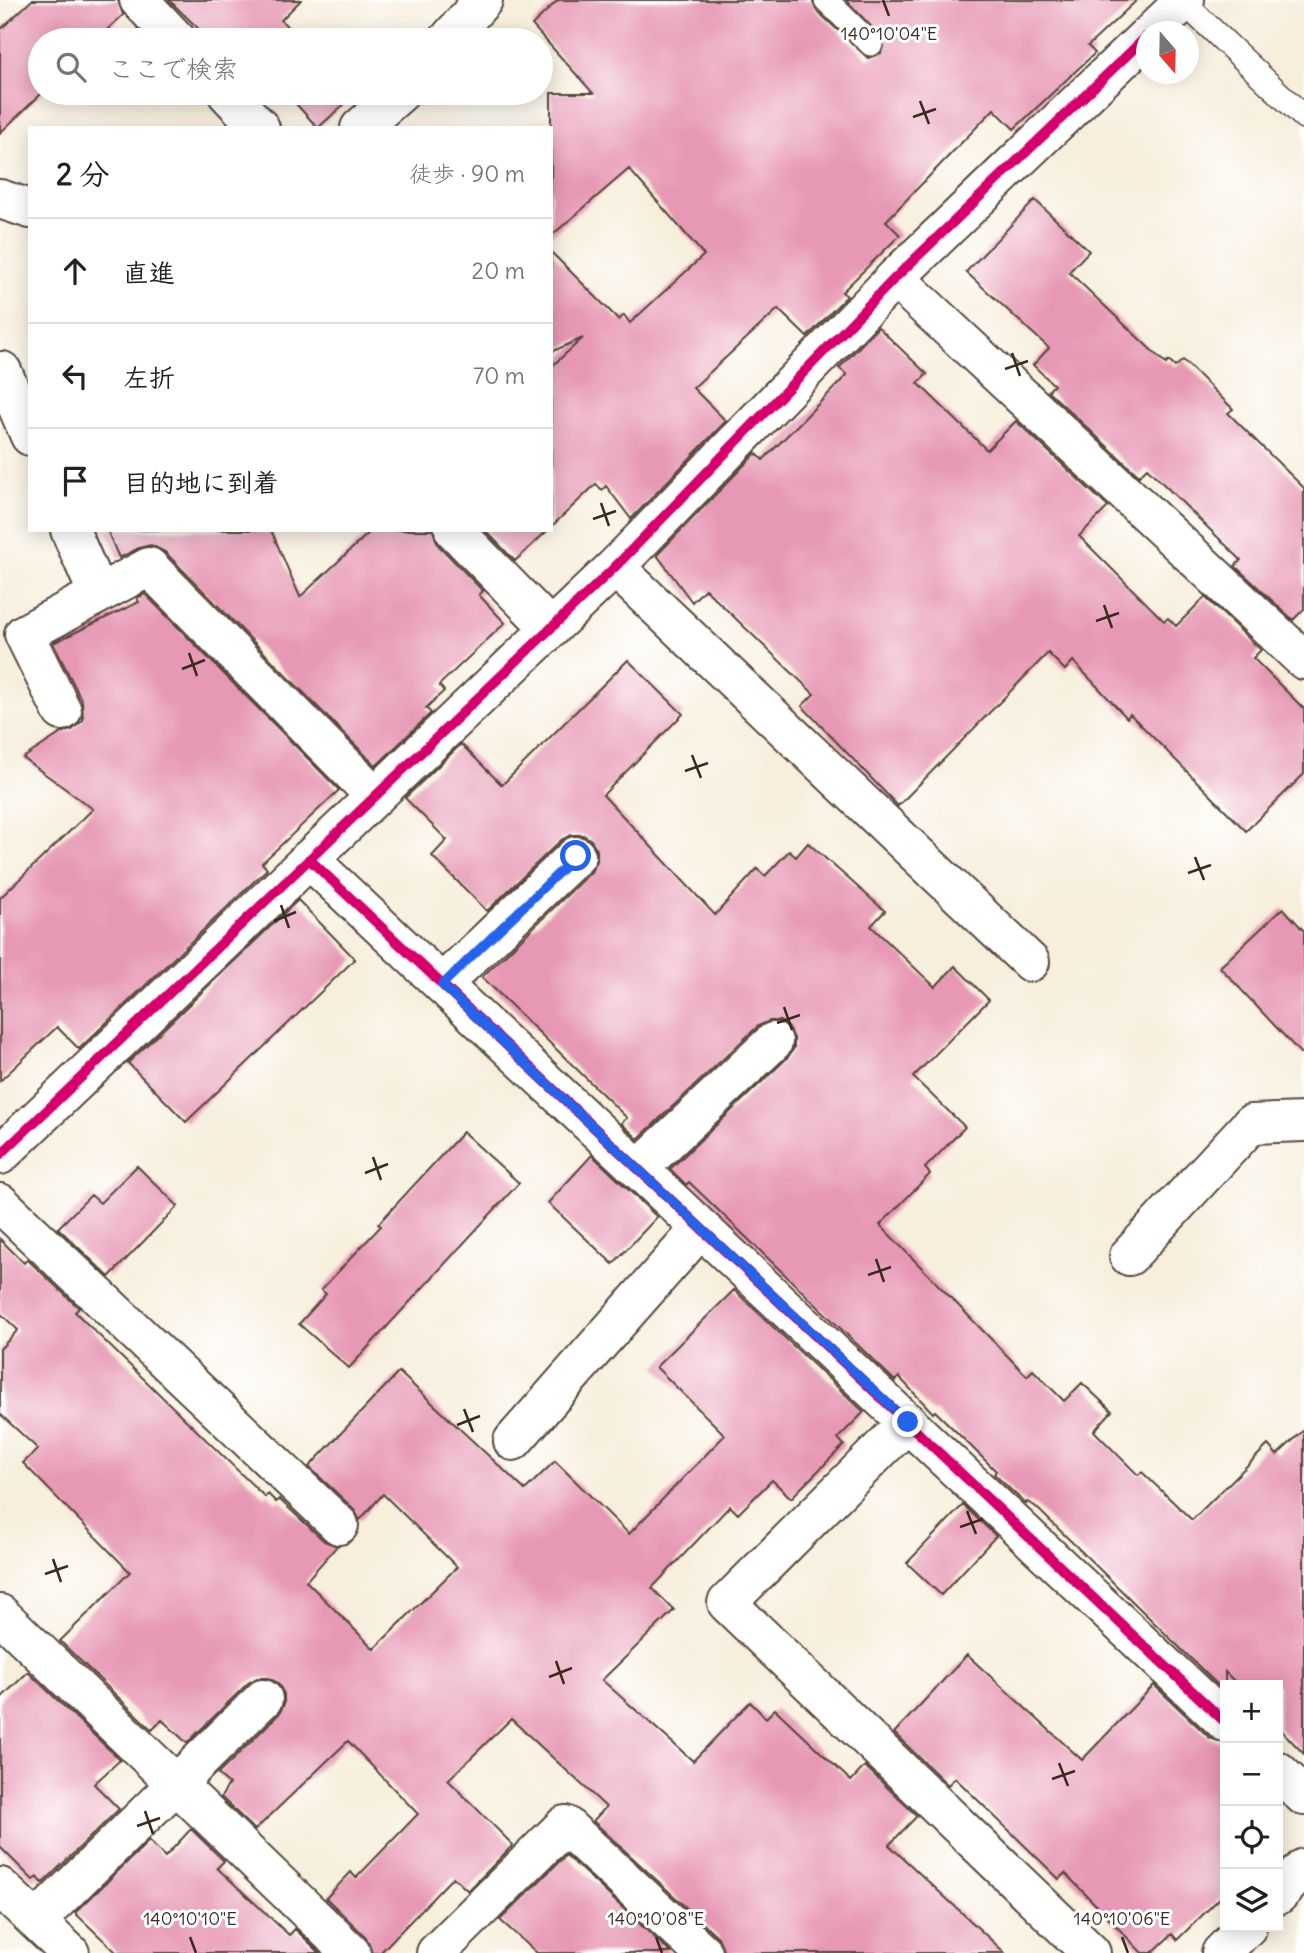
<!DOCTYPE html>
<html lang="ja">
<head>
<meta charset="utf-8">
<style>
	body { margin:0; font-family:Delius,"Klee One",sans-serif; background:#f2f2f2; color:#222 }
	.controls { position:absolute; right:21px; bottom:21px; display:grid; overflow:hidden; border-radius:0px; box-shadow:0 4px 18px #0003 }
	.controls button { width:63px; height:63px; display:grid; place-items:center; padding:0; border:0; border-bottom:2px solid #e0e0e0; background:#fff; color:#222; font:35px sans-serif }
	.compass { position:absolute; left:1136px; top:21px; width:63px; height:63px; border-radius:50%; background:#fff; box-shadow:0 4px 18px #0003; rotate:160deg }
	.stop { position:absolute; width:21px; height:21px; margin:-16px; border:5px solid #2563eb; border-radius:50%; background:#fff }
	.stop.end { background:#2563eb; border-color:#fff; box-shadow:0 2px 7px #0008 }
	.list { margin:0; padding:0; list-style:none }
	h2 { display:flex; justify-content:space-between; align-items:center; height:91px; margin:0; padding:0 28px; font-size:30px }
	h2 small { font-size:23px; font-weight:400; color:#767676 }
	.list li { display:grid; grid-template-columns:46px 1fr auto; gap:21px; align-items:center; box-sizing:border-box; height:105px; padding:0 28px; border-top:2px solid #e0e0e0 }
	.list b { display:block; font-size:26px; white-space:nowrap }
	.list em { font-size:23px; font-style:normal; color:#767676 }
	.icon { flex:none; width:38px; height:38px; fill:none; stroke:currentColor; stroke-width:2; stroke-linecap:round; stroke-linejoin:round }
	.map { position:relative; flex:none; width:1304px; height:1953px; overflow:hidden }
	.search { position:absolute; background:#fff; box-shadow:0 4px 18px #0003; left:28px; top:28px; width:525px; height:77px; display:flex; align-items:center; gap:18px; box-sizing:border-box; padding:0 24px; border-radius:38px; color:#767676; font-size:26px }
	.panel { position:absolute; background:#fff; box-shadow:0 4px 18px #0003; left:28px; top:126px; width:525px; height:406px; border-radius:0px }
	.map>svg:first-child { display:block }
	.building { fill:#e798b4 }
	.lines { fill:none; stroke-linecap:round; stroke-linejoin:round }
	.lane-casing { stroke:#57473a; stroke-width:26 }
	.street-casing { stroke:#57473a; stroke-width:42 }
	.lane { stroke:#fff; stroke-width:23 }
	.street { stroke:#fff; stroke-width:38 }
	.cycleway-casing { stroke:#fff; stroke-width:15 }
	.cycleway { stroke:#d6006c; stroke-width:10 }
	.route { stroke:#2563eb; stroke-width:9 }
	.ticks { fill:none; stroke:#3b2a1e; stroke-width:2.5 }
	.ticks-label { font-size:18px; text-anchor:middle; fill:#3b2a1e; stroke:#fff; stroke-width:6; stroke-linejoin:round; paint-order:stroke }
</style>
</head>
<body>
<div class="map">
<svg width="1304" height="1953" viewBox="0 0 1304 1953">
	<rect width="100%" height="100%" fill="#fff"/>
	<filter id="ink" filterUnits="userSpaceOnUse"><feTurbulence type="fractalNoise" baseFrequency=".0143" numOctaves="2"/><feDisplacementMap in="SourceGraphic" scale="14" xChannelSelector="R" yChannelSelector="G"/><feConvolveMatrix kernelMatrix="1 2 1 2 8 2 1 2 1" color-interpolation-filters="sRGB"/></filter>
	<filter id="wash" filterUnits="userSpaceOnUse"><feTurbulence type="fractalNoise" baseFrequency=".00686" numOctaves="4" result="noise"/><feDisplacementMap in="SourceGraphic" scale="28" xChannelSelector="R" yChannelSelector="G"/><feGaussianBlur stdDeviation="1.57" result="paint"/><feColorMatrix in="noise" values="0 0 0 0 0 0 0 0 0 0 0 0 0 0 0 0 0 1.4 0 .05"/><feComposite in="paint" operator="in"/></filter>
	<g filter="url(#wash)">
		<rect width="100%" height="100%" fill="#f7eedc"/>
		<g id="blocks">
			<path class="building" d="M32,0H118L123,15L96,40H40L42,93L0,133V30Z
				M169,0H301L281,20L300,40H210Z
				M558,0H812L816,10L868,58L881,53L884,40L846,0H1137L1088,46L1095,53L1014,129L994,109L886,221L900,235L842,292L847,296L807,337L778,309L693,388L726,421L631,519L606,486L602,490L596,484L551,527V367L583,338L551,352V252L619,320L624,315L630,323L704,255L629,169L551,236V93H593L532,25Z
				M286,93H349L352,97L318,128Z
				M1035,200L1089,251L1069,272L1166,364L1169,361L1175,367L1183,360L1233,409L1228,413L1304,488V609L1293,620L1235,566L1241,560L1147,468L1139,476L1048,391L1054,385L1033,365L1049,348L966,272Z
				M878,327L927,374L918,383L987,450L1016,421L1108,507L1079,536L1164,621L1168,618L1176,626L1205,597L1261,650L1253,658L1304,709V774L1246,831L1130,714L1127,718L1073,661L1065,670L1048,653L898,806L802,706L814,694L705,589L692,602L657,555L756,453L763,460L847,375L839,368Z
				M107,530H271L300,597L372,530H433L438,545L483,591L479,595L505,623L439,685L444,691L426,708L431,713L376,766L165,552L151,545L139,548L119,558Z
				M485,530H548L515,561Z
				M145,594L339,790L262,863L267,869L79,1049L57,1027L0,1081V898L93,809L23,758L63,732L72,730L83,720L82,701L53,643L139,602L137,598Z
				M628,660L683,714L603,795L715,915L757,869L765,876L789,851L796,857L808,843L885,911L871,926L935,987L955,966L989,1000L913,1077L965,1127L925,1168L930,1174L880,1225L1027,1376L1033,1370L1064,1401L1082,1383L1112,1411L1094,1431L1138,1475L1142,1472L1192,1520L1268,1445L1277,1455L1304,1430V1754L1278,1727V1685H1238L1225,1672V1692L1035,1506L1027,1502L1026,1504L994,1474L996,1471L935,1411L933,1413L899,1377L895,1381L689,1182L686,1185L670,1169L788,1057L794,1048V1038L788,1027L780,1021H769L758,1026L638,1139L621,1123L627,1118L482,977L591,872L597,861V850L591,840L583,835H571L561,840L487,911L432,856L447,840L405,798L461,744L502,785Z
				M298,900L355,959L186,1122L128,1063Z
				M1283,908L1304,931V1057L1220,967Z
				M463,1132L519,1183L349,1368L299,1324L326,1294L321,1290L381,1226L378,1224Z
				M592,1155L657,1217L613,1264L548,1203Z
				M137,1166L178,1206L109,1277L58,1228L91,1195L100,1203Z
				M0,1239L24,1263L27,1259L79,1308L75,1312L265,1497L268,1494L276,1502L279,1499L324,1541L337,1546L306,1581L374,1649L457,1567L383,1494L360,1520L354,1509L309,1467L399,1372L525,1490L555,1461L629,1534L725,1435L656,1367L734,1290L864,1412L838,1438L844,1445L791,1498L772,1480L738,1514L730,1506L652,1588L674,1610L602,1680L693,1761L750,1702L766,1718L775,1709L851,1781L865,1766L917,1816L889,1845L1005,1953H724L718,1937L593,1821L606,1807L511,1719L448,1780L513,1845L468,1891L453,1877L380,1953H372L366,1937L326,1898L351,1872L356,1878L418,1814L348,1741L255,1830L221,1797L229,1784L218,1774L279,1714L284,1704V1694L278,1683L268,1678H257L248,1683L187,1743L162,1720L152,1730L60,1641L130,1572L23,1463L38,1449L0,1414V1349L18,1330L0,1313Z
				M963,1505L996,1536L941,1595L907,1563Z
				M967,1655L1082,1760L1154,1685L1210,1738L1225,1743V1893L1177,1940L1172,1934L1152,1953H1142L1065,1873L1059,1879L955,1778L948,1785L894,1733Z
				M28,1672L120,1760L94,1784L119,1809L43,1883L37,1877L33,1880L0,1847V1699Z
				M191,1829L224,1861L217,1868L289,1935L295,1929L320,1953H117L75,1913L149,1841L165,1857Z
				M566,1855L671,1953H537L500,1920Z"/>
		</g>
	</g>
	<g filter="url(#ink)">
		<use href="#blocks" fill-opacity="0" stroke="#57473a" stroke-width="2"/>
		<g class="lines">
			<g class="lane-casing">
				<path id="lane" d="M826,0L871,44
					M1183,2L1304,117"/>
			</g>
			<g class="street-casing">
				<path id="street" d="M139,0L177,40
					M1152,32L1185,0
					M448,40L483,0
					M227,93L260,128
					M360,128L400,93
					M0,199L30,209
					M895,278L1304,660
					M2,371L30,436
					M70,530L97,592
					M454,530L551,629
					M615,567L1030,962
					M62,711L24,634L149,567L375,796
					M309,859L1225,1722
					M442,984L576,856
					M0,1155L615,567L895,278L1146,37
					M638,1169L773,1042
					M0,1203L339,1525
					M1129,1256L1251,1124L1304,1122
					M908,1422L727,1603L1091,1953
					M513,1441L701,1228
					M0,1614L351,1953
					M1278,1771L1304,1796
					M0,1887L70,1953
					M1278,1895L1304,1868
					M36,1921L263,1699
					M436,1953L565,1825L703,1953
					M1221,1953L1247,1927"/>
			</g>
			<use href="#lane" class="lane"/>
			<use href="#street" class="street"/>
			<g class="cycleway-casing">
				<path id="cycleway" d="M309,859L1225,1722
					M0,1155L615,567L895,278L1146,37"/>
			</g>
			<use href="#cycleway" class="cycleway"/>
		</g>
	</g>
	<g class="lines" filter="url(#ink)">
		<path class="route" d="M576,856L442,985L908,1422"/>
	</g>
	<path class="ticks" d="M883,0L889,16M920,101L929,124M913,117L936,109M1012,353L1020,376M1005,369L1028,361M601,503L609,526M593,519L616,511M1104,605L1112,628M1096,621L1119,613M189,653L197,676M182,669L205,660M692,755L701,778M685,771L708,763M1195,857L1204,880M1188,873L1211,865M281,905L289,928M274,921L296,912M784,1007L792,1030M777,1023L800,1015M373,1157L381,1180M365,1173L388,1164M876,1259L884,1282M868,1275L891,1267M464,1409L473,1432M457,1425L480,1416M967,1511L976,1534M960,1527L983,1519M53,1559L61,1582M45,1574L68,1566M556,1661L564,1684M549,1677L572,1668M1059,1763L1068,1786M1052,1779L1075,1771M145,1811L153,1834M137,1826L160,1818M190,1937L196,1953M656,1937L662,1953M1122,1937L1128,1953"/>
	<g class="ticks-label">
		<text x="889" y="40">140°10'04"E</text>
		<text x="190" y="1925">140°10'10"E</text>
		<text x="656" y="1925">140°10'08"E</text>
		<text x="1122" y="1925">140°10'06"E</text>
	</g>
</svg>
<div class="controls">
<button>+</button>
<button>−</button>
<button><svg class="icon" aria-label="locate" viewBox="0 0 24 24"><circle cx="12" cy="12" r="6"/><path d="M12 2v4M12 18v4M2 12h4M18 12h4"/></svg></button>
<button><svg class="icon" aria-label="layers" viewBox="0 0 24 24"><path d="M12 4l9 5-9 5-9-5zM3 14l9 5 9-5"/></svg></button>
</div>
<svg class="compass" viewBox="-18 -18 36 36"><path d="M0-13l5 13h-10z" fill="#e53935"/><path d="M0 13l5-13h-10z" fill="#767676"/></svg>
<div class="stop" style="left:576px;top:856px"></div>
<div class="stop end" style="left:908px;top:1422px"></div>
<div class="search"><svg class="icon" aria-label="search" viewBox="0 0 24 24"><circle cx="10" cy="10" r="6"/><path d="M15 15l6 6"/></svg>ここで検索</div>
<section class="panel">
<h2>2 分<small>徒歩 · 90 m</small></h2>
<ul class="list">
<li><svg class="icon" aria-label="ahead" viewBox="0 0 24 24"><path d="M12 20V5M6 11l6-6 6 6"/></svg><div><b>直進</b></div><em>20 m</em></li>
<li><svg class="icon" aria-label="left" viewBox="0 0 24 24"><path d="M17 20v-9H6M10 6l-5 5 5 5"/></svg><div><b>左折</b></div><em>70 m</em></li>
<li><svg class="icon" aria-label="arrive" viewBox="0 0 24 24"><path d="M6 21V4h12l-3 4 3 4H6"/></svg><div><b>目的地に到着</b></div></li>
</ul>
</section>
</div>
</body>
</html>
